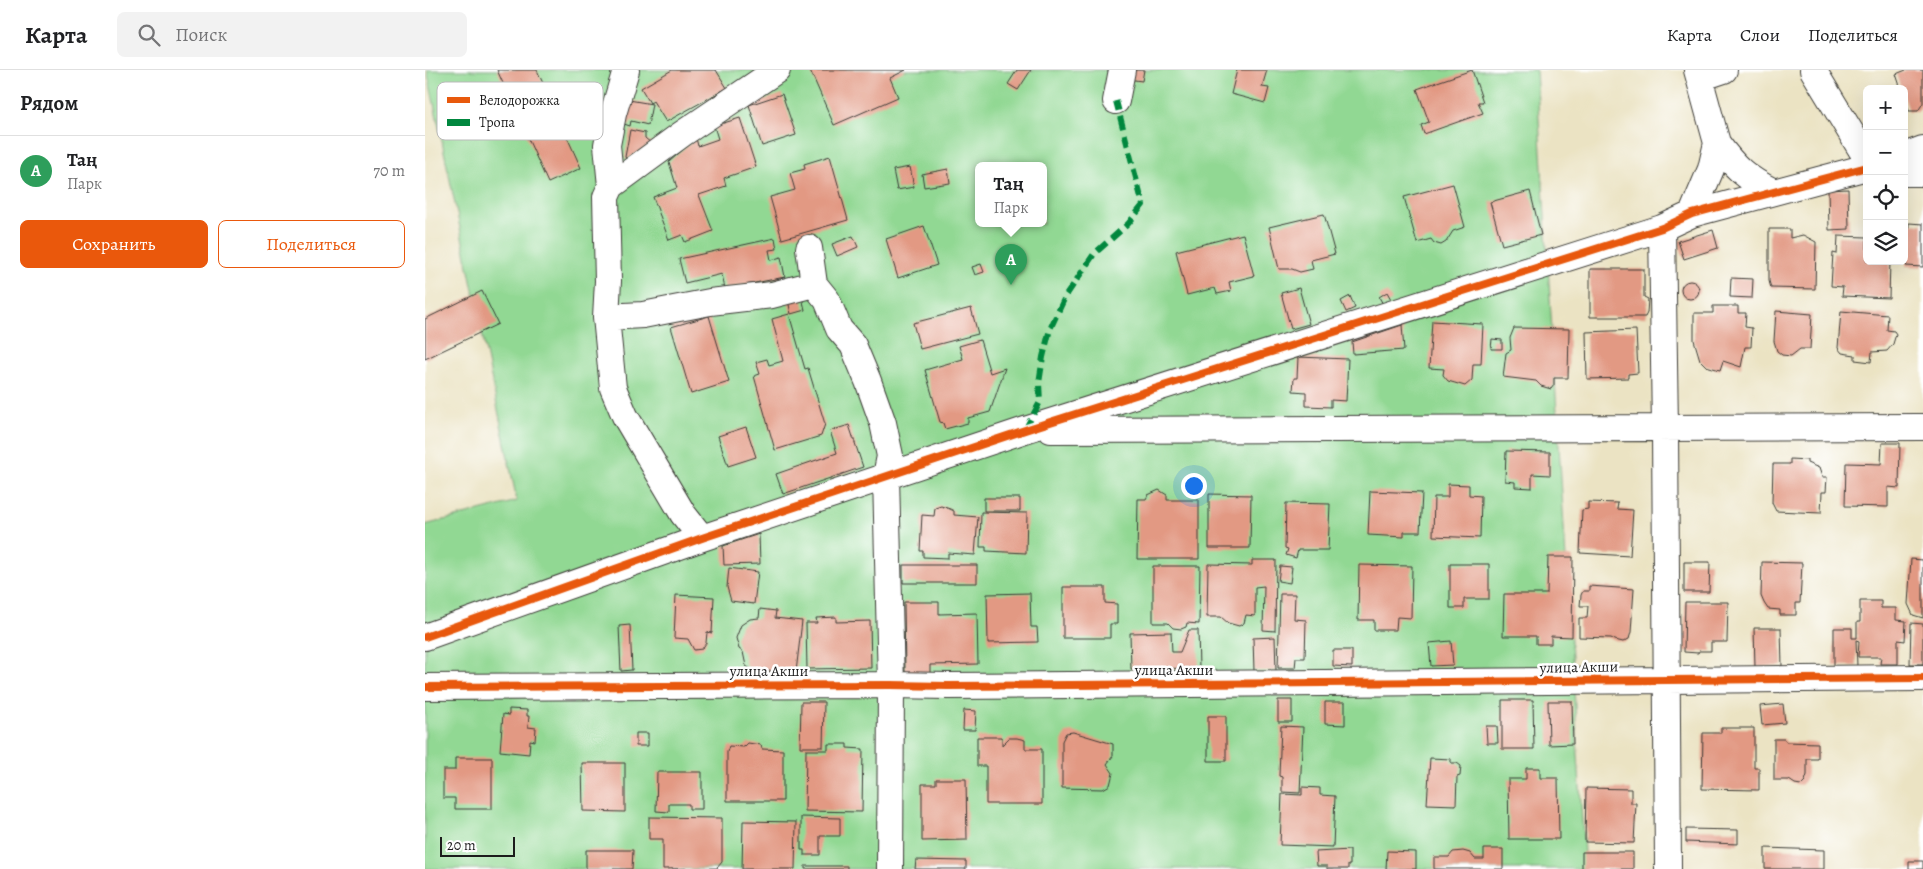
<!DOCTYPE html>
<html lang="ru">
<head>
<meta charset="utf-8">
<style>
	body { margin:0; font-family:Alegreya,serif; background:#f2f2f2; color:#202124 }
	.controls { position:absolute; right:15px; top:15px; display:grid; overflow:hidden; border-radius:8px; box-shadow:0 5px 20px #0002 }
	.controls button { width:45px; height:45px; display:grid; place-items:center; padding:0; border:0; border-bottom:1px solid #e0e0e0; background:#fff; color:#202124; font:25px sans-serif }
	.scale { position:absolute; left:15px; bottom:12px; width:75px; box-sizing:border-box; padding-left:5px; border:2px solid #1c1c1c; border-top:0; font-size:14px; line-height:18px; white-space:nowrap; color:#1c1c1c; -webkit-text-stroke:4px #fff; paint-order:stroke }
	.you { position:absolute; left:768px; top:415px; width:18px; height:18px; margin:-12px; border:4px solid #fff; border-radius:50%; background:#1a73e8; box-shadow:0 0 0 8px #1a73e833 }
	.badge { display:grid; place-items:center; width:32px; height:32px; border-radius:50%; background:#ea580c; color:#fff; font-size:16px; font-weight:700 }
	.pin { position:absolute; translate:-50% -41px; filter:drop-shadow(0 1px 2px #0008) }
	.pin::after { content:''; position:absolute; top:26px; width:18px; height:15px; background:inherit; clip-path:polygon(0 0,100% 0,50% 100%) }
	.popup { position:absolute; left:550px; top:92px; width:72px; height:65px; box-sizing:border-box; display:grid; place-content:center; border-radius:8px; background:#fff; filter:drop-shadow(0 1px 4px #0005); font-size:16px; white-space:nowrap; color:#757577 }
	.popup b { font-size:19px; color:#202124 }
	.popup::after { content:''; position:absolute; left:50%; top:100%; margin-left:-10px; border:10px solid transparent; border-top-color:#fff }
	.list { margin:0; padding:0; list-style:none }
	h2 { display:flex; justify-content:space-between; align-items:center; height:65px; margin:0; padding:0 20px; font-size:21px }
	h2 small { font-size:16px; font-weight:400; color:#757577 }
	.list li { display:grid; grid-template-columns:32px 1fr auto; gap:15px; align-items:center; box-sizing:border-box; height:70px; padding:0 20px; border-top:1px solid #e0e0e0 }
	.list b { display:block; font-size:19px; white-space:nowrap }
	.list p { margin:0; font-size:16px; white-space:nowrap; color:#757577 }
	.list em { font-size:16px; font-style:normal; color:#757577 }
	.actions { display:flex; gap:10px; padding:15px 20px }
	.actions a { flex:1; padding:11px 0; border:1px solid #ea580c; border-radius:8px; text-align:center; font-size:18px; color:#ea580c }
	.actions .main { background:#ea580c; color:#fff }
	.icon { flex:none; width:28px; height:28px; fill:none; stroke:currentColor; stroke-width:2; stroke-linecap:round; stroke-linejoin:round }
	.map { position:relative; flex:none; width:1498px; height:799px; overflow:hidden }
	header { display:flex; align-items:center; gap:30px; box-sizing:border-box; height:70px; padding:0 25px; background:#fff; border-bottom:1px solid #e0e0e0 }
	header strong { font-size:24px }
	nav { display:flex; gap:28px; margin-inline-start:auto; font-size:18px }
	.search { width:350px; height:45px; background:#f2f2f2; display:flex; align-items:center; gap:12px; box-sizing:border-box; padding:0 18px; border-radius:8px; color:#757577; font-size:19px }
	main { display:flex }
	aside { flex:1; background:#fff }
	.map>svg:first-child { display:block }
	.green { fill:#91d893; stroke:#567a58; fill-rule:evenodd }
	.building { fill:#e29983 }
	.lines { fill:none; stroke-linecap:round; stroke-linejoin:round }
	.minor-casing { stroke:#3b3a35; stroke-width:28 }
	.minor { stroke:#fff; stroke-width:26 }
	.quiet { stroke:#00873e; stroke-width:6; stroke-dasharray:12 6; stroke-linecap:butt }
	.cycleway-casing { stroke:#fff; stroke-width:11 }
	.cycleway { stroke:#e8590c; stroke-width:8 }
	.labels { text-anchor:middle; stroke-width:5; stroke-linejoin:round; paint-order:stroke }
	.street-label { font-size:15px; fill:#1c1c1c; stroke:#fff }
	.key { fill:#fff; stroke:#bbb; stroke-width:1 }
	.key-label { font-size:14px; fill:#1c1c1c }
</style>
</head>
<body>
<header>
<strong>Карта</strong>
<div class="search"><svg class="icon" aria-label="search" viewBox="0 0 24 24"><circle cx="10" cy="10" r="6"/><path d="M15 15l6 6"/></svg>Поиск</div>
<nav><a>Карта</a><a>Слои</a><a>Поделиться</a></nav>
</header>
<main>
<aside>
<h2>Рядом<small></small></h2>
<ul class="list">
<li><span class="badge" style="background:#2e9e5b">A</span><div><b>Таң</b><p>Парк</p></div><em>70 m</em></li>
</ul>
<div class="actions"><a class="main">Сохранить</a><a>Поделиться</a></div>
</aside>
<div class="map">
<svg width="1498" height="799" viewBox="0 0 1498 799">
	<rect width="100%" height="100%" fill="#fff"/>
	<filter id="ink" filterUnits="userSpaceOnUse"><feTurbulence type="fractalNoise" baseFrequency=".02" numOctaves="2"/><feDisplacementMap in="SourceGraphic" scale="10" xChannelSelector="R" yChannelSelector="G"/><feConvolveMatrix kernelMatrix="1 2 1 2 8 2 1 2 1" color-interpolation-filters="sRGB"/></filter>
	<filter id="wash" filterUnits="userSpaceOnUse"><feTurbulence type="fractalNoise" baseFrequency=".0096" numOctaves="4" result="noise"/><feDisplacementMap in="SourceGraphic" scale="20" xChannelSelector="R" yChannelSelector="G"/><feGaussianBlur stdDeviation="1.12" result="paint"/><feColorMatrix in="noise" values="0 0 0 0 0 0 0 0 0 0 0 0 0 0 0 0 0 1.4 0 .05"/><feComposite in="paint" operator="in"/></filter>
	<g filter="url(#wash)">
		<rect width="100%" height="100%" fill="#ebe3c3"/>
		<path class="green" d="M2,0H1111L1160,799H0V455L92,431ZM554,96H618V154H554Z"/>
		<g id="blocks">
			<path class="building" d="M72,0H112L156,98L123,113Z
				M247,0H291L302,18L241,52L228,31L225,33L216,18Z
				M385,0H481L465,8L473,27L409,55Z
				M592,0H606L593,20L583,14Z
				M704,0H719L717,11L702,9Z
				M812,0H842L837,17L844,18L840,33L806,24Z
				M1047,0L1058,32H1053L1058,43L999,64L996,55L1004,52L992,19Z
				M1481,0H1498V33L1493,41H1484L1479,27V19H1476L1471,4Z
				M357,24L371,65L337,76L324,35Z
				M204,30L227,34L223,55L206,51L205,56L199,54Z
				M315,48L331,97L299,108L301,116L274,125L288,161L260,172L257,165L244,170L228,127L252,118L244,92L271,68L273,76L293,69L289,56Z
				M205,60L220,63V68L227,74L202,90L200,87Z
				M405,86L423,150L357,169L345,127L370,120L365,103L380,99L379,94Z
				M485,97L489,117L472,120L468,100Z
				M523,99L525,113L499,117L497,104Z
				M1028,114L1040,157L1028,161L1021,172L1016,175L1009,173L1006,169L992,173L979,127Z
				M1423,119L1424,159L1404,160L1403,120Z
				M1105,121L1116,165L1077,175L1065,132Z
				M899,144L910,184L886,190L888,199L875,202L867,199H854L844,157Z
				M1484,153L1498,154V197L1481,196Z
				M499,156L512,195L473,208L461,169Z
				M1344,159H1365V168L1378,165L1391,172L1390,219L1346,218L1344,211Z
				M1288,160L1293,178L1259,189L1253,171Z
				M818,164L829,206L804,212L806,221L792,224L790,218L762,225L751,181Z
				M428,166L433,177L412,186L407,174Z
				M1413,166L1442,167V191H1465L1464,228L1417,226L1418,217L1406,216L1408,183L1412,184Z
				M350,168L352,179L344,180L346,190L356,187L360,207L300,219L297,204L260,213L254,189Z
				M556,194L559,202L550,205L547,197Z
				M1165,199H1219V227L1223,229L1222,243L1220,247H1165Z
				M1306,208L1328,209L1327,228L1305,227Z
				M1256 220a9 9 0 1 1 18 0a9 9 0 1 1-18 0Z
				M874,218L884,254L866,259L856,223Z
				M57,221L73,254L0,289V249Z
				M962,222L967,231L959,236L954,227Z
				M925,226L930,238L921,242L916,231Z
				M377,227L380,240L366,244L363,230Z
				M1288,236H1313V243H1321L1320,257L1327,258L1326,277H1320L1316,297L1298,291L1295,300L1281,296L1275,290L1269,270V243H1288Z
				M546,238L553,264L495,279L488,253Z
				M1351,241L1387,244L1385,279H1375L1366,286L1357,285L1352,281L1349,271Z
				M1416,241L1463,245L1462,260L1469,261L1471,264L1468,274L1462,281L1447,282L1446,292L1430,290V285L1417,283L1413,278Z
				M364,244L380,299L383,298L400,354L396,366L350,380L329,306L335,304L331,292L342,289L344,295L358,291L347,249Z
				M284,246L304,312L266,324L246,257Z
				M1007,251L1058,254L1056,294H1048L1047,310L1040,316L1023,311L1018,305L1019,299L1004,298Z
				M977,255L979,280L928,284L927,272Z
				M1089,258L1144,259L1143,308H1129V315L1126,319L1116,316L1111,311L1078,307L1081,283L1086,280L1085,268Z
				M1211,260L1213,303L1203,304V308L1162,309L1161,262Z
				M1067,269L1077,270V279H1066Z
				M555,270L565,303L580,298L565,342L543,348V353L520,359L518,353L515,352L500,300L538,289L534,276Z
				M873,287L923,289L921,331L906,330V337L881,336V322L868,321L869,308H872Z
				M424,355L438,397L358,424L351,404L412,383L405,361Z
				M321,357L331,387L303,396L293,366Z
				M1457,373H1475L1474,418L1463,417V437L1420,436L1421,393L1456,394Z
				M1081,381L1125,382V405L1107,404V418L1090,417V412L1080,411Z
				M1365,389L1382,390V393L1394,398L1397,407H1402L1401,422H1397L1396,443L1351,441L1347,433L1348,394H1365Z
				M1023,414L1044,415V425L1056,426L1055,468L1008,466L1009,427H1023Z
				M734,420L742,425V430H774V489H712L713,429H721L723,425Z
				M945,421L997,423L995,462H979V467L943,465Z
				M784,424L826,425L825,478H784Z
				M559,428H595V441H559Z
				M1163,432L1193,433L1192,439L1208,440L1205,486L1155,483L1157,440L1163,439Z
				M861,433L905,434L903,480H873L871,488L861,485L863,479L860,478Z
				M516,436L525,439L529,441V445L553,447L550,485L523,483V488L498,487V481H495L497,445L509,446L510,438Z
				M556,442L602,443L601,483L561,481V477H555Z
				M334,464L335,494L299,495L298,476Z
				M1123,487H1148L1147,567L1126,566V574H1111V566H1078L1079,524H1122Z
				M1486,489L1498,490V548L1488,545L1483,534Z
				M827,490H851L850,561L838,560L839,516L830,517V546L821,545L819,553L814,556L803,553L796,547H782L783,494L827,495Z
				M1259,492H1285L1284,522H1259Z
				M1337,492L1377,493L1375,533H1371V545H1355V540L1343,539L1339,533L1336,526Z
				M1025,494H1064V529H1039V538H1025Z
				M478,495H552V513H478Z
				M934,495L987,496L986,548L972,547L971,560H949V550H933Z
				M728,496H775L774,554L762,553L761,557L756,559L748,558L743,553H728Z
				M855,496L867,497L865,513L853,511Z
				M304,498L333,502L329,534L306,531L302,517Z
				M1164,516L1209,519L1206,562L1204,569L1198,572L1190,570L1186,568L1154,567V548H1162L1163,536H1155L1156,525L1158,521H1164Z
				M638,517H680V533L692,534V554H685V568H638Z
				M605,523L606,557H612L613,572L563,573L562,524Z
				M855,524H870L869,549L881,550L880,588H871L870,598H853Z
				M251,525L289,527L287,563L282,562L281,573L277,579L269,580L263,569L249,568Z
				M1435,531H1456V538H1471V550L1481,551L1480,571L1473,570V594H1455L1456,587H1433L1434,571L1431,570L1432,596H1409V558H1427V568H1432V552H1435Z
				M479,532H514V544L552,543L553,594L505,595V603L480,604Z
				M1260,532H1303L1302,572H1286V581H1274L1273,583L1259,582Z
				M335,539L351,541L350,548L377,551L371,602L350,600L340,602L327,600L321,596L318,582L314,579L311,568L316,555L325,549L334,548Z
				M411,547V552L445,551L446,598L382,599L381,553H392L391,548Z
				M1486,553L1498,554V594H1485Z
				M205,555L207,600L196,601L194,556Z
				M1329,558H1356L1357,596L1330,597Z
				M764,560H773L774,598L706,599L705,563L746,562L747,582H755Z
				M850,567L851,601H829L828,568Z
				M1026,571L1028,595L1006,596L1004,573Z
				M908,580H927V597L908,596Z
				M853,630H867V652H853Z
				M1077,630H1108L1109,679H1077Z
				M1123,631H1147L1148,674L1124,675Z
				M376,632H399L398,677H375Z
				M900,632H920V655L900,654Z
				M1358,634L1360,653L1337,655L1335,636Z
				M84,639L102,640V646H104L103,657L111,658L110,671L105,670L104,684L75,681L78,644L84,645Z
				M539,640L551,641L550,660H538Z
				M783,646H801V691H783Z
				M856,656L878,657L875,723L857,722V707L854,706Z
				M1061,656H1072L1073,673H1062Z
				M1296,658H1329V698H1334V720L1277,719L1278,663H1296Z
				M648,662L688,674V686L682,694L688,703L685,715L678,719L637,718V671L641,663Z
				M211,663H223V676H211Z
				M552,667H577V675L584,668H592L600,670V679H617V734H561V696H552Z
				M1349,669H1359L1361,672L1393,673V689H1382V705L1380,711L1376,715L1370,714L1364,710H1349Z
				M323,673L336,675L337,679L358,680V731H302V682L304,676L319,677Z
				M403,674H422V678L438,679L437,742L380,741L381,680H403Z
				M30,688H67V739H30V728H18V700H30Z
				M1005,688L1026,689V693H1032L1036,696L1035,706L1032,707L1031,735L1002,734Z
				M157,693H200V742L158,741Z
				M1101,698H1115V708H1133L1134,769H1084L1083,709H1101Z
				M232,702H277V739H264V734H244V742L231,741Z
				M511,709H541L542,770L497,771V714H511Z
				M877,717L895,718V725L910,726L908,777L855,775L857,724L877,725Z
				M1161,718L1206,719V733H1211L1209,773L1160,772Z
				M224,747L297,748V792L292,798L238,799V769H224Z
				M376,747L415,748V766H395V785H379V780H376Z
				M318,751L371,752L370,799H317Z
				M1261,759L1313,760V774L1261,772Z
				M1340,778L1399,780V799H1340Z
				M1059,779H1078V799H1009V787H1024L1028,782L1038,781L1045,783L1050,789H1059Z
				M161,780H208L207,799H161Z
				M925,780V795H923V799H902V796H892L891,782Z
				M962,781L991,782V799H961Z
				M1157,782H1208V799H1157Z
				M491,790L541,791V799H490Z
				M1484,791H1498V799H1484Z
				M380,796H422V799H380Z"/>
		</g>
	</g>
	<g filter="url(#ink)">
		<use href="#blocks" fill-opacity="0" stroke="#3b3a35" stroke-width="1"/>
		<g class="lines">
			<g class="minor-casing">
				<path id="minor" d="M201,0L188,44L182,75L186,116L181,127L183,211L181,247L188,318L200,346L258,444L277,468
					M1388,0L1442,89
					M1275,8L1299,0
					M691,31L697,0
					M1292,73C1310,98 1321,108 1349,122
					M1479,86L1498,79
					M1479,103H1498
					M186,116L257,64L352,0
					M1267,144L1286,99L1292,73L1272,0
					M1237,158L1240,358L1243,799
					M384,178L389,214
					M181,247L218,245L285,232L347,225L389,214L402,230L414,259L428,275L443,311L458,353L465,386L461,406L466,615L465,799
					M626,360L1498,357
					M0,567L277,468L600,360L1237,158L1267,144L1442,97
					M0,617L466,615L523,616L1498,608"/>
			</g>
			<use href="#minor" class="minor"/>
			<path class="quiet" d="M600,360L615,332L614,313L618,287L625,259L640,227L669,184L703,154L718,135L691,31"/>
			<g class="cycleway-casing">
				<path id="cycleway" d="M0,567L277,468L600,360L1237,158L1267,144L1442,97
					M0,617L466,615L523,616L1498,608"/>
			</g>
			<use href="#cycleway" class="cycleway"/>
		</g>
	</g>
	<g class="labels">
		<g class="street-label">
			<text transform="translate(1154 597) rotate(-1)" y="5">улица Акши</text>
			<text x="749" y="605">улица Акши</text>
			<text x="344" y="606">улица Акши</text>
		</g>
	</g>
	<rect x="12" y="12" width="166" height="58" rx="8" class="key"/>
	<rect x="22" y="27" width="23" height="6" fill="#e8590c"/>
	<rect x="22" y="49" width="23" height="7" fill="#00873e"/>
	<g class="key-label">
		<text x="54" y="35">Велодорожка</text>
		<text x="54" y="57">Тропа</text>
	</g>
</svg>
<div class="controls">
<button>+</button>
<button>−</button>
<button><svg class="icon" aria-label="locate" viewBox="0 0 24 24"><circle cx="12" cy="12" r="6"/><path d="M12 2v4M12 18v4M2 12h4M18 12h4"/></svg></button>
<button><svg class="icon" aria-label="layers" viewBox="0 0 24 24"><path d="M12 4l9 5-9 5-9-5zM3 14l9 5 9-5"/></svg></button>
</div>
<div class="scale">20 m</div>
<div class="you"></div>
<div class="pin badge" style="left:586px;top:215px;background:#2e9e5b">A</div>
<div class="popup"><b>Таң</b>Парк</div>
</div>
</main>
</body>
</html>
